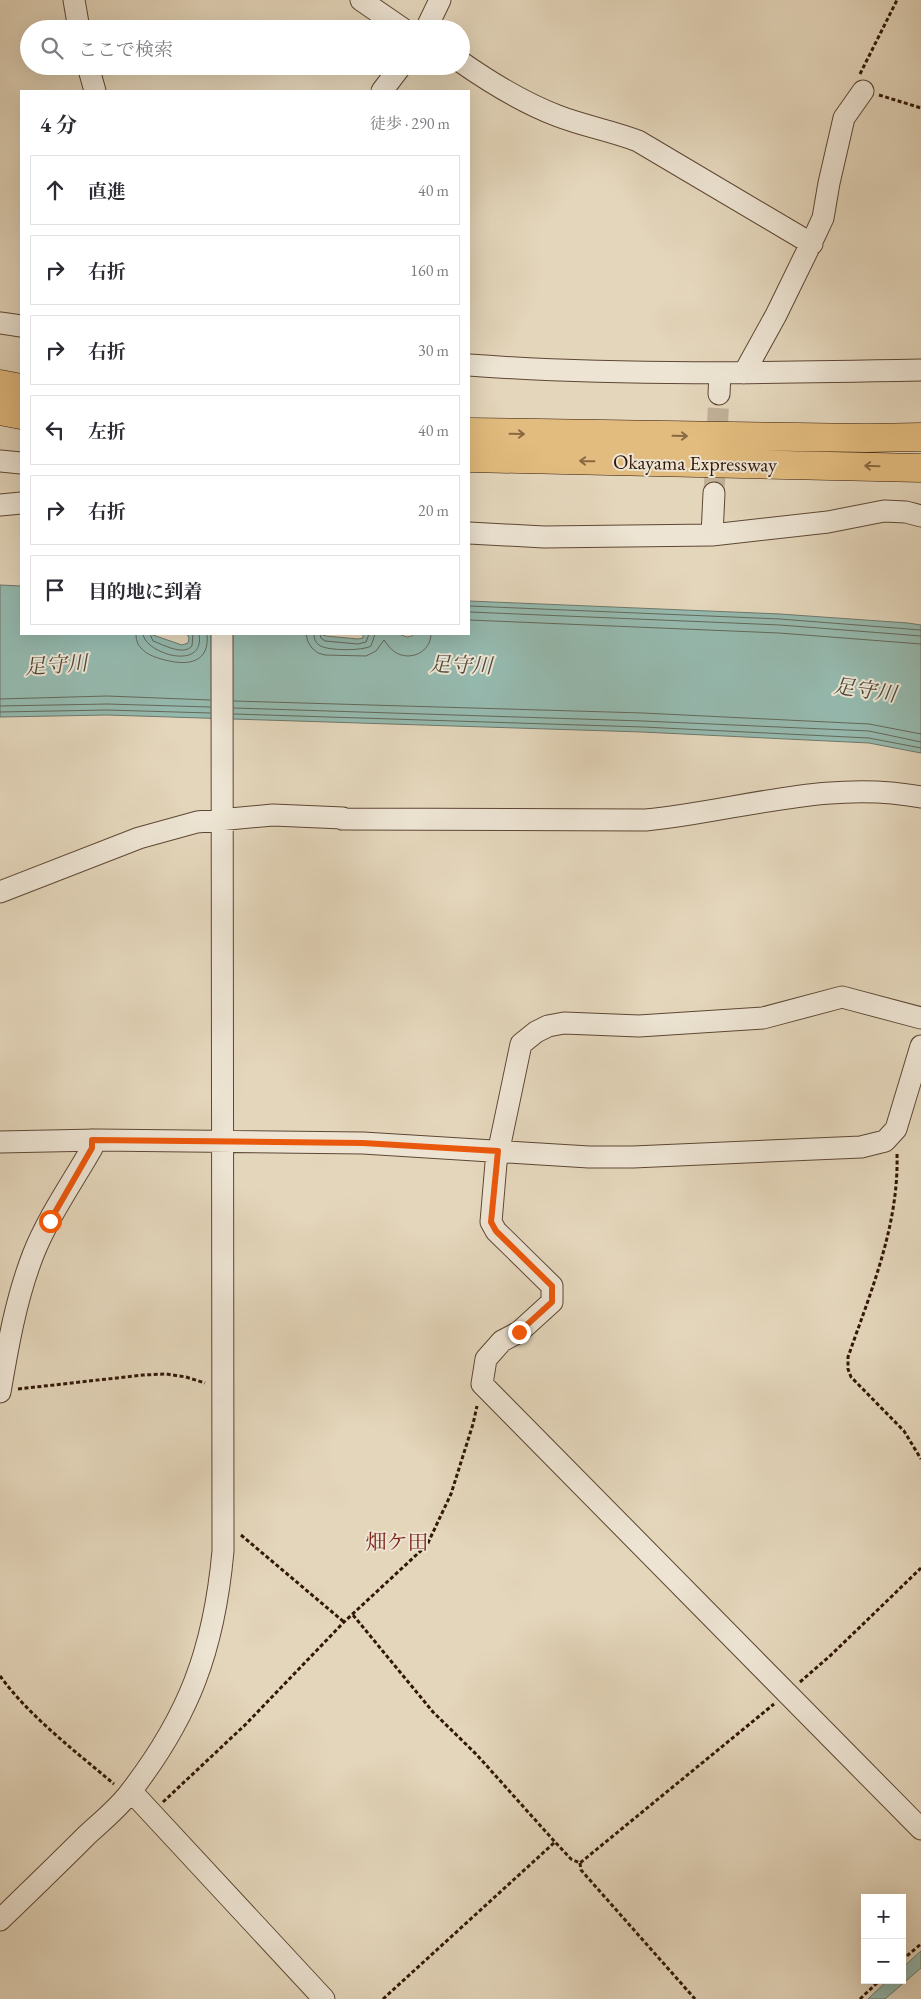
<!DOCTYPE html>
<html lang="ja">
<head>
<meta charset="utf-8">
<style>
	body { margin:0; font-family:"EB Garamond","Noto Serif JP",serif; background:#f2f2f3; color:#2b2b33 }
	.controls { position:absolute; right:15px; bottom:15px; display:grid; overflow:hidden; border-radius:0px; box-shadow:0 5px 20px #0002 }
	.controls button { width:45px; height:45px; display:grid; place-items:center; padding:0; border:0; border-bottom:1px solid #e1e1e2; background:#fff; color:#2b2b33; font:25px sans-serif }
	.stop { position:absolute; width:15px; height:15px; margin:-11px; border:4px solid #ea580c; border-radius:50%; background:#fff }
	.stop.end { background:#ea580c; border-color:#fff; box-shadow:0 1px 5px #0008 }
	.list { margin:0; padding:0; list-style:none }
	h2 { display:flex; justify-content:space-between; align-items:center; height:65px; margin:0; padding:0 20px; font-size:21px }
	h2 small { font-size:16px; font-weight:400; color:#7c7c81 }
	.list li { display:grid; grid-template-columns:32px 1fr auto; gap:15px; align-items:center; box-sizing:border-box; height:70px; margin:0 10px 10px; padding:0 10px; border:1px solid #e1e1e2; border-radius:0px }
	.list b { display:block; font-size:19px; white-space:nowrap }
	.list em { font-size:16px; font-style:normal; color:#7c7c81 }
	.icon { flex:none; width:28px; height:28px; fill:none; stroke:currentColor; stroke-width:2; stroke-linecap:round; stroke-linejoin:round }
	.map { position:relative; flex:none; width:921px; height:1999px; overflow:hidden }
	.search { position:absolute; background:#fff; box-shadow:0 5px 20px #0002; left:20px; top:20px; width:450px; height:55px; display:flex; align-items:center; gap:12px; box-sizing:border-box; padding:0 18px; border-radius:28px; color:#7c7c81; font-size:19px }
	.panel { position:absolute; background:#fff; box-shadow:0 5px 20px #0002; left:20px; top:90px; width:450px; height:545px; border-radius:0px }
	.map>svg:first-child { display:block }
	.water { fill:#95b9ae; stroke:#6d786b }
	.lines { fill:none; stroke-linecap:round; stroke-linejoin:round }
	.shore { stroke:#63685a; stroke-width:1 }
	.minor-tunnel { stroke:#c0b097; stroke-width:21; stroke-dasharray:21 11; stroke-linecap:butt }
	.minor-casing { stroke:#5e4734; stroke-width:23 }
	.highway-casing { stroke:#311707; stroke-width:29 }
	.path { stroke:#311707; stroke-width:3; stroke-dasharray:4 2.5; stroke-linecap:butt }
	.minor { stroke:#ede4d3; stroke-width:21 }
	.highway { stroke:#e2bb7e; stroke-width:28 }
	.oneway { stroke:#8a6942 }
	.route { stroke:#ea580c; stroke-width:6 }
	.labels { text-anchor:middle; stroke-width:4; stroke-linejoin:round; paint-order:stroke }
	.street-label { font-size:20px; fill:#311707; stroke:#ede4d3 }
	.water-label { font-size:21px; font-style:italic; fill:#4f4839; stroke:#ede4d3 }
	.neighbourhood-label { font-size:21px; fill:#7a1f14; stroke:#ede4d3 }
</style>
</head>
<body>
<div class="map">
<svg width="921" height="1999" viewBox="0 0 921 1999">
	<rect width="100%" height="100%" fill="#e4d6bb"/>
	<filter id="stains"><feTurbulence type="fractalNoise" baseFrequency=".004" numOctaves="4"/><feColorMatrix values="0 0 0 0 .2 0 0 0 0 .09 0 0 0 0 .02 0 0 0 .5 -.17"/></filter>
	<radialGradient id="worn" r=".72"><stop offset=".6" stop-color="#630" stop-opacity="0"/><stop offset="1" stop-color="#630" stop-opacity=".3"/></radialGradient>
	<path class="water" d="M0,585L21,586V634H150L182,645L188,643L189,638L187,634H320L326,636L358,639L363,638V634H399L407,637L412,636L413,634H469V601L780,614L908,623L921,625V753L869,743L642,732L107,715L0,717Z
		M921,1951V1968L885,1999H868L888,1980H902V1968Z"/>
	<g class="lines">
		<path class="shore" d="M469,606L780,619L921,630
			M469,612L780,625L921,636
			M469,620L779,633L921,644
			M136,634C136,639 137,644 141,648C147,655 157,658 165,660C188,666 210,663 207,634
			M143,634C145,654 206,672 199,634
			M150,634L153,641C164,645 183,656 192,646L193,634
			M306,634L308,642L312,648L318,653L325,655L366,656L376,651L384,640C387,644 390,649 395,652C410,662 431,652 431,634
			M314,634C314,638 315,642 319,645C326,651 363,651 371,646L375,634
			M320,634L321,638L325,641L358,644L366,642L369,634
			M0,699L107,696L210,700
			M234,701L643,713L869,724L921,734
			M0,706L107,704L210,707
			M234,708L643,721L869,731L921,742
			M0,712L107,710L210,713
			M234,714L643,727L869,738L921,748"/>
		<path class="minor-tunnel" d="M714,493L719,394"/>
		<g class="minor-casing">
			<path id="minor" d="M74,0L79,29
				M361,0L403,29
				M426,29L440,0
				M461,62C491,83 524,103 558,116C584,126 612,131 638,141L812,244
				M88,66L95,91
				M382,91L401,66
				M0,323L21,326
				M469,365C619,376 770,373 921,370
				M744,373L776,315L816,233L823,218L829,183L844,118L863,91
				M719,394L720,373
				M0,461L21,463
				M0,505L21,503
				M469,533L544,537L712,535L828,522L884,511L906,512L921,516
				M712,535L714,493
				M0,892L139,838L197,822L273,815L343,818L342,819L646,820C737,811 829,779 921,797
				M921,1018L842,997L763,1018L639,1026L564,1023L548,1026L536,1032L521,1044L496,1163L491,1222L496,1231L552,1286V1302L519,1332L502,1341L486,1359L482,1384L921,1829
				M0,1142L97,1140L363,1143L589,1157H633L861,1147L885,1141L896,1129L921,1046
				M0,1392C8,1345 16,1299 33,1255C48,1217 72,1183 92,1148V1140
				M131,1791L324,1999
				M0,1920C29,1892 58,1864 87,1835C101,1822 116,1810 128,1795C189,1717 214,1650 223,1551L222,634"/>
		</g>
		<g class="highway-casing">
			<path id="highway" d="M0,384L21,388
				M0,411L21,415
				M469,432L867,438L921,437
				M469,458L921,468"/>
		</g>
		<path class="path" d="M860,74L897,0
			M879,95L921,108
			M897,1154C899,1225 871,1291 848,1357V1369L851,1377L904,1431L921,1459
			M18,1389L143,1375L166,1374L186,1377L205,1383
			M241,1535L344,1622
			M353,1615L433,1712L477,1755L555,1842
			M0,1676C30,1717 75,1751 114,1784
			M800,1682L831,1655L921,1568
			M163,1802L246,1724L344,1622L427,1545L451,1494L473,1424L477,1406
			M580,1863L581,1870L695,1999
			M902,1960L921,1944
			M383,1999L555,1842L571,1859L580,1863L774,1704
			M860,1999L880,1980"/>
		<use href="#minor" class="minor"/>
		<use href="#highway" class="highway"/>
	</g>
	<defs><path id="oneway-shaft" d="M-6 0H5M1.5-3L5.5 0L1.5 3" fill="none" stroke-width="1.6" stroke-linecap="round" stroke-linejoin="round" transform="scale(1.25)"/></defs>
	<g class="oneway">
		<use href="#oneway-shaft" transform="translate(517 434) rotate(1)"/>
		<use href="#oneway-shaft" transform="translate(680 436) rotate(1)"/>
		<use href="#oneway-shaft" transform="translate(587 461) rotate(-179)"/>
		<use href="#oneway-shaft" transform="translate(872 466) rotate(-178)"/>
	</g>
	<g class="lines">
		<path class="route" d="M50,1221L92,1148V1140L363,1143L498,1151L491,1222L496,1231L552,1286V1302L519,1332"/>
	</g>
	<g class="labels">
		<g class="street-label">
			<text transform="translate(695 463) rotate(1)" y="7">Okayama Expressway</text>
		</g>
		<g class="water-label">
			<text transform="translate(56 665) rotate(-4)" y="7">足守川</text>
			<text transform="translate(461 665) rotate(2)" y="7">足守川</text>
			<text transform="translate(865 690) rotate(8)" y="7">足守川</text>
		</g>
		<g class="neighbourhood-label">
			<text x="397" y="1549">畑ケ田</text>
		</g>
	</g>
	<rect width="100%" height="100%" filter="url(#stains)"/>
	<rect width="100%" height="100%" fill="url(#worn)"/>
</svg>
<div class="controls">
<button>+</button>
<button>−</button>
</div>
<div class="stop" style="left:50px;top:1221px"></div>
<div class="stop end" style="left:519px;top:1332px"></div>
<div class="search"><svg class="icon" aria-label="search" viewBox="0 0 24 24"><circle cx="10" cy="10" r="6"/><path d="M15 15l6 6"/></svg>ここで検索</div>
<section class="panel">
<h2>4 分<small>徒歩 · 290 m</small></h2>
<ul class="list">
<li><svg class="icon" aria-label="ahead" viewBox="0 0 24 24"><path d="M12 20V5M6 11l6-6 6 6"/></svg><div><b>直進</b></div><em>40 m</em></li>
<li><svg class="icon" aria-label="right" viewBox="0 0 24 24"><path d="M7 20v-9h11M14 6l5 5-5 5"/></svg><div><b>右折</b></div><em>160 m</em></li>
<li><svg class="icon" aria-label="right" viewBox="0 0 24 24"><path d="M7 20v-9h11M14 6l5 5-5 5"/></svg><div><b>右折</b></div><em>30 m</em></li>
<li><svg class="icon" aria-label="left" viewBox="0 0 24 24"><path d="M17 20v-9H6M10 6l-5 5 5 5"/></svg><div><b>左折</b></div><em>40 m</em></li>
<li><svg class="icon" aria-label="right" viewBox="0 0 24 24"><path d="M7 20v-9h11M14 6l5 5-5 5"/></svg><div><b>右折</b></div><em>20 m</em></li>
<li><svg class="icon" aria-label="arrive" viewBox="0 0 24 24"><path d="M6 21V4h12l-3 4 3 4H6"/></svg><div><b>目的地に到着</b></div></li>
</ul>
</section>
</div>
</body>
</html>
